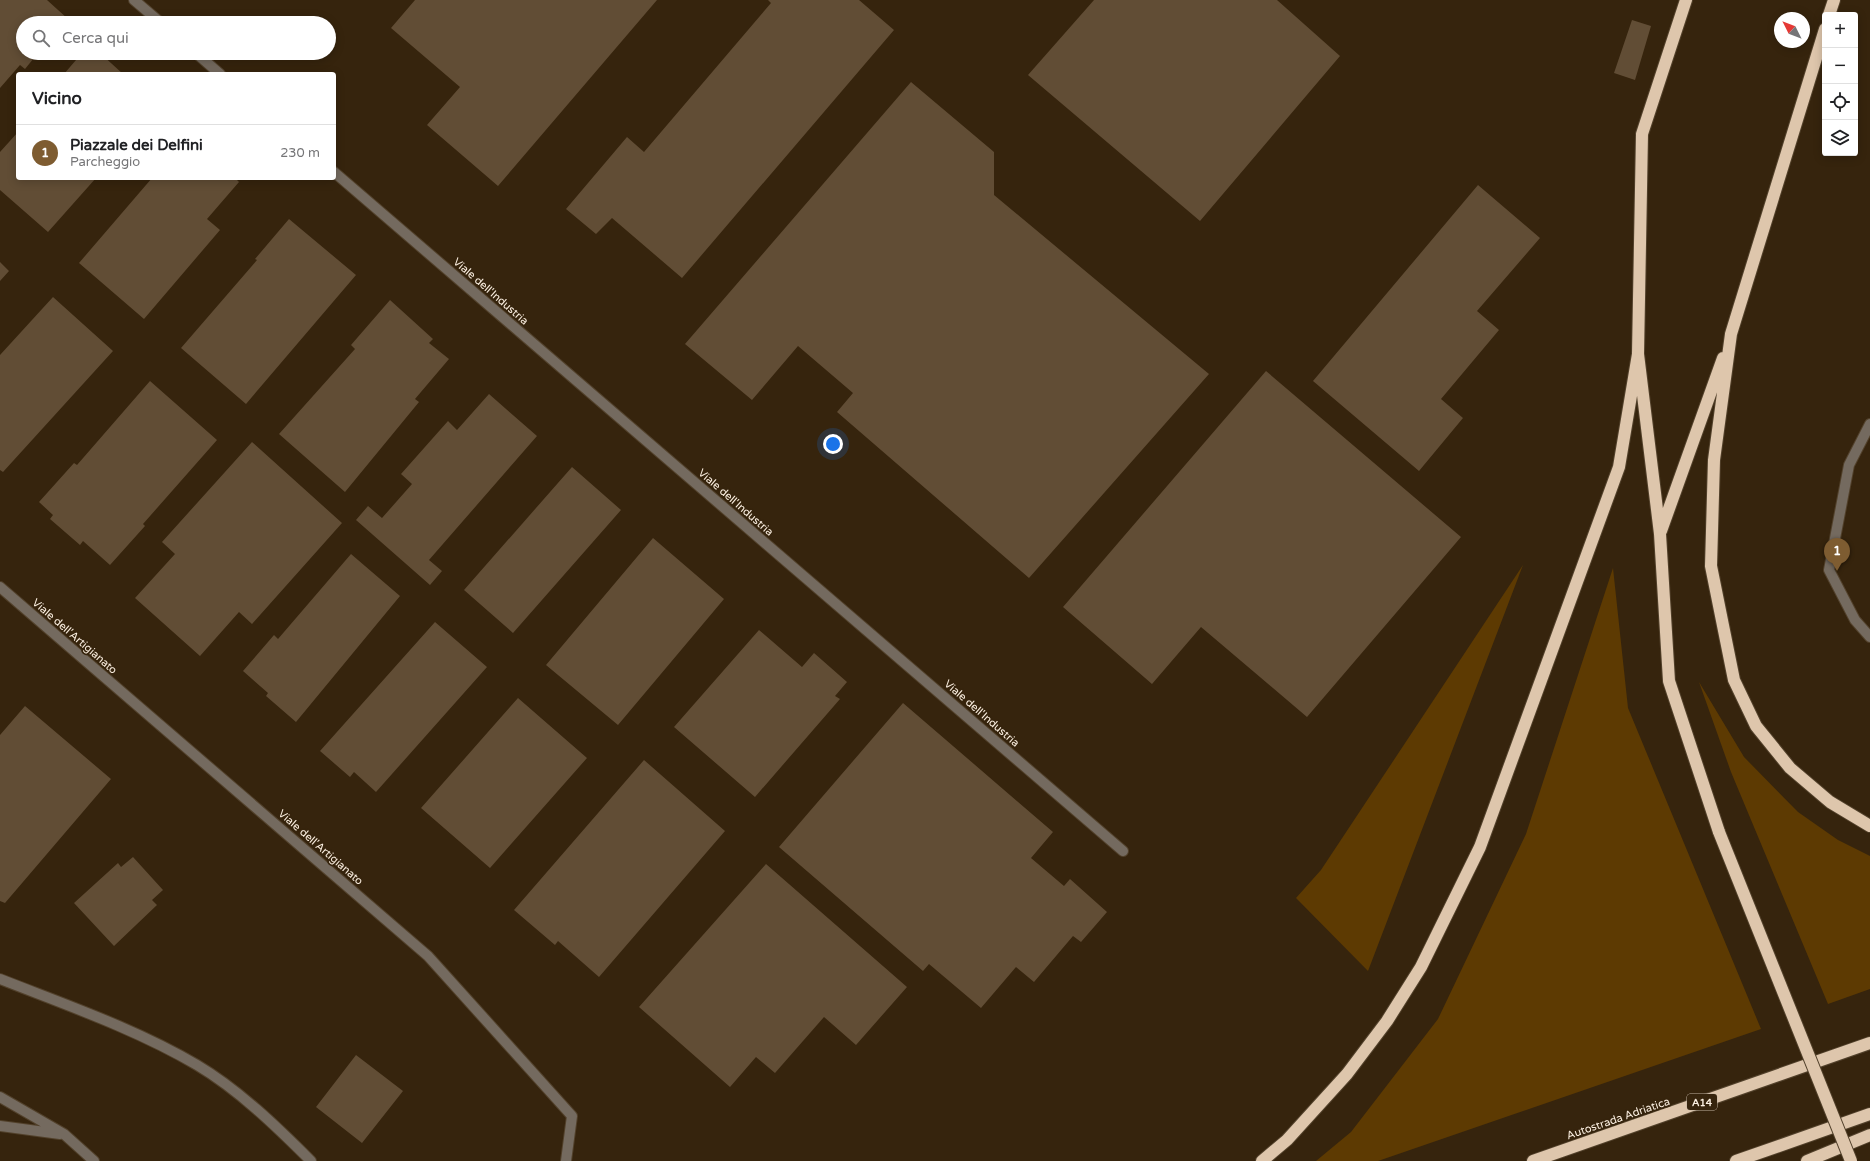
<!DOCTYPE html>
<html lang="it">
<head>
<meta charset="utf-8">
<style>
	body { margin:0; font-family:"Varela Round",sans-serif; background:#f6f6f6; color:#202124 }
	.controls { position:absolute; right:12px; top:12px; display:grid; overflow:hidden; border-radius:4px; box-shadow:0 2px 10px #0003 }
	.controls button { width:36px; height:36px; display:grid; place-items:center; padding:0; border:0; border-bottom:1px solid #e0e0e0; background:#fff; color:#202124; font:20px sans-serif }
	.compass { position:absolute; left:1774px; top:12px; width:36px; height:36px; border-radius:50%; background:#fff; box-shadow:0 2px 10px #0003; rotate:312deg }
	.you { position:absolute; left:833px; top:444px; width:14px; height:14px; margin:-10px; border:3px solid #fff; border-radius:50%; background:#1a73e8; box-shadow:0 0 0 6px #1a73e833 }
	.badge { display:grid; place-items:center; width:26px; height:26px; border-radius:50%; background:#7e5c31; color:#fff; font-size:13px; font-weight:700 }
	.pin { position:absolute; translate:-50% -33px; filter:drop-shadow(0 1px 2px #0008) }
	.pin::after { content:''; position:absolute; top:21px; width:14px; height:12px; background:inherit; clip-path:polygon(0 0,100% 0,50% 100%) }
	.list { margin:0; padding:0; list-style:none }
	h2 { display:flex; justify-content:space-between; align-items:center; height:52px; margin:0; padding:0 16px; font-size:17px }
	h2 small { font-size:13px; font-weight:400; color:#757577 }
	.list li { display:grid; grid-template-columns:26px 1fr auto; gap:12px; align-items:center; box-sizing:border-box; height:56px; padding:0 16px; border-top:1px solid #e0e0e0 }
	.list b { display:block; font-size:15px; white-space:nowrap }
	.list p { margin:0; font-size:13px; white-space:nowrap; color:#757577 }
	.list em { font-size:13px; font-style:normal; color:#757577 }
	.icon { flex:none; width:22px; height:22px; fill:none; stroke:currentColor; stroke-width:2; stroke-linecap:round; stroke-linejoin:round }
	.map { position:relative; flex:none; width:1870px; height:1161px; overflow:hidden }
	.search { position:absolute; background:#fff; box-shadow:0 2px 10px #0003; left:16px; top:16px; width:320px; height:44px; display:flex; align-items:center; gap:10px; box-sizing:border-box; padding:0 14px; border-radius:22px; color:#757577; font-size:15px }
	.panel { position:absolute; background:#fff; box-shadow:0 2px 10px #0003; left:16px; top:72px; width:320px; height:108px; border-radius:4px }
	.map>svg:first-child { display:block }
	.grass { fill:#5d3a02 }
	.building { fill:#614d35 }
	.lines { fill:none; stroke-linecap:round; stroke-linejoin:round }
	.service-casing { stroke:#52412b; stroke-width:12 }
	.minor-casing { stroke:#52412b; stroke-width:12 }
	.tertiary-casing { stroke:#52412b; stroke-width:12 }
	.motorway-casing { stroke:#52412b; stroke-width:14 }
	.service { stroke:#746a5f; stroke-width:10 }
	.minor { stroke:#746a5f; stroke-width:10 }
	.tertiary { stroke:#746a5f; stroke-width:10 }
	.motorway { stroke:#dec6ac; stroke-width:12 }
	.motorway-bridge-casing { stroke:#52412b; stroke-width:14; stroke-linecap:butt }
	.motorway-bridge { stroke:#dec6ac; stroke-width:12 }
	.labels { text-anchor:middle; stroke-width:3.5; stroke-linejoin:round; paint-order:stroke }
	.shield { fill:#36240d; stroke:#c1b3a2; stroke-width:1 }
	.shield-label { font-size:10px; font-weight:bold; fill:#fcf0e2 }
	.street-label { font-size:11px; fill:#fcf0e2; stroke:#36240d }
</style>
</head>
<body>
<div class="map">
<svg width="1870" height="1161" viewBox="0 0 1870 1161">
	<rect width="100%" height="100%" fill="#36240d"/>
	<path class="grass" d="M1523,565L1368,971L1296,898L1321,870Z
		M1613,568L1628,708L1761,1029L1378,1161H1316L1351,1132L1438,1019L1526,834Z
		M1699,682L1744,757L1798,812L1838,840L1870,856V989L1828,1004L1731,772Z"/>
	<path class="building" d="M0,0H47L68,19L65,23H23V53H38L25,69L20,65L0,88Z
		M415,0H657L498,186L427,125L460,87L391,28Z
		M768,0H859L894,30L682,278L612,218L596,234L566,209L627,137L644,152L771,3Z
		M1094,0H1277L1340,56L1200,221L1028,75Z
		M1632,20L1651,26L1635,80L1614,73Z
		M82,53H100L123,74H64Z
		M911,82L994,152V195L1209,374L1029,578L837,412L853,393L798,346L752,400L685,344Z
		M18,132V178H96L48,232L0,190V152Z
		M152,178H235L239,182L207,219L220,230L144,319L79,263Z
		M1478,185L1540,238L1477,311L1499,330L1441,399L1463,418L1419,471L1313,381Z
		M289,219L356,275L246,404L181,348L257,260L255,259Z
		M0,262L9,271L0,281Z
		M53,297L113,351L3,472L0,470V355Z
		M390,300L433,339L429,343L449,359L415,399L419,402L345,492L279,434L355,349L351,345Z
		M1266,371L1461,537L1307,717L1201,627L1152,684L1063,607Z
		M150,381L217,440L143,524L145,526L110,565L83,541L80,545L50,519L53,515L39,502L74,463L77,465Z
		M489,394L537,436L429,560L442,571L430,585L356,520L368,506L382,518L412,484L401,474L448,421L457,430Z
		M252,442L342,523L252,624L239,612L200,656L135,598L175,554L162,542Z
		M572,467L621,510L513,633L464,590Z
		M653,538L724,599L618,725L546,665Z
		M351,554L400,596L296,722L266,696L268,693L243,671L274,635L278,639Z
		M435,622L487,667L376,792L354,772L350,777L320,751Z
		M759,630L802,667L814,653L847,682L835,696L840,699L755,797L674,727Z
		M518,698L587,758L490,868L421,808Z
		M903,703L1053,832L1031,858L1064,886L1070,879L1107,912L1081,942L1073,936L1034,982L1016,967L981,1008L929,964L923,971L779,847Z
		M25,706L111,779L5,903L0,901V735Z
		M644,760L725,831L599,977L558,941L555,945L514,910Z
		M133,857L163,890L152,900L157,905L114,946L74,903L118,863L121,867Z
		M766,864L907,987L856,1045L824,1017L775,1073L756,1057L730,1087L639,1007Z
		M356,1055L403,1091L362,1143L316,1107Z"/>
	<g class="lines">
		<g class="service-casing">
			<path id="service" d="M1870,424L1849,465L1829,570L1855,620L1870,637"/>
		</g>
		<g class="minor-casing">
			<path id="minor" d="M134,0L161,23
				M196,53L220,74
				M334,172L1123,851
				M0,587L428,956L572,1116L566,1161
				M0,979C66,1005 136,1029 197,1065C239,1090 277,1127 311,1161"/>
		</g>
		<g class="tertiary-casing">
			<path id="tertiary" d="M0,1097L64,1134L94,1161
				M0,1126L60,1134"/>
		</g>
		<g class="motorway-casing">
			<path id="motorway" d="M1686,0L1642,134L1638,354L1660,534L1669,681L1719,832
				M1829,15L1834,0
				M1825,29L1731,334L1714,460L1711,566L1734,680L1756,726L1790,768L1830,802L1870,826
				M1661,531L1723,358
				M1262,1161L1287,1140L1347,1074L1387,1021L1421,967L1480,847L1619,467L1638,354
				M1533,1161L1870,1043
				M1736,1161L1870,1114
				M1807,1161L1870,1135"/>
		</g>
		<use href="#service" class="service"/>
		<use href="#minor" class="minor"/>
		<use href="#tertiary" class="tertiary"/>
		<use href="#motorway" class="motorway"/>
		<g class="motorway-bridge-casing">
			<path id="motorway-bridge" d="M1719,832L1851,1161"/>
		</g>
		<use href="#motorway-bridge" class="motorway-bridge"/>
	</g>
	<g class="labels">
		<rect class="shield" x="1687" y="1094" width="30" height="16" rx="3"/>
		<g class="shield-label">
			<text x="1702" y="1106">A14</text>
		</g>
		<g class="street-label">
			<text transform="translate(491 291) rotate(41)" y="4">Viale dell'Industria</text>
			<text transform="translate(736 502) rotate(41)" y="4">Viale dell'Industria</text>
			<text transform="translate(75 636) rotate(41)" y="4">Viale dell'Artigianato</text>
			<text transform="translate(982 713) rotate(41)" y="4">Viale dell'Industria</text>
			<text transform="translate(321 847) rotate(41)" y="4">Viale dell'Artigianato</text>
			<text transform="translate(1618 1118) rotate(-19)" y="4">Autostrada Adriatica</text>
		</g>
	</g>
</svg>
<div class="controls">
<button>+</button>
<button>−</button>
<button><svg class="icon" aria-label="locate" viewBox="0 0 24 24"><circle cx="12" cy="12" r="6"/><path d="M12 2v4M12 18v4M2 12h4M18 12h4"/></svg></button>
<button><svg class="icon" aria-label="layers" viewBox="0 0 24 24"><path d="M12 4l9 5-9 5-9-5zM3 14l9 5 9-5"/></svg></button>
</div>
<svg class="compass" viewBox="-18 -18 36 36"><path d="M0-13l5 13h-10z" fill="#e53935"/><path d="M0 13l5-13h-10z" fill="#757577"/></svg>
<div class="you"></div>
<div class="pin badge" style="left:1837px;top:571px">1</div>
<div class="search"><svg class="icon" aria-label="search" viewBox="0 0 24 24"><circle cx="10" cy="10" r="6"/><path d="M15 15l6 6"/></svg>Cerca qui</div>
<section class="panel">
<h2>Vicino<small></small></h2>
<ul class="list">
<li><span class="badge">1</span><div><b>Piazzale dei Delfini</b><p>Parcheggio</p></div><em>230 m</em></li>
</ul>
</section>
</div>
</body>
</html>
